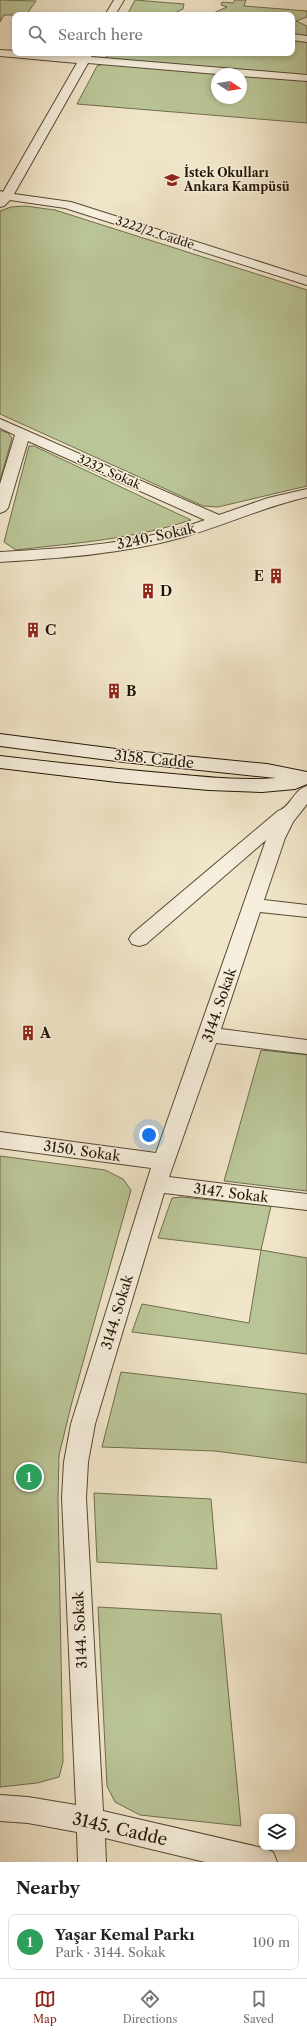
<!DOCTYPE html>
<html lang="en">
<head>
<meta charset="utf-8">
<style>
	body { margin:0; font-family:"Libre Caslon Text",serif; background:#f2f2f2; color:#202124 }
	.controls { position:absolute; right:12px; bottom:12px; display:grid; overflow:hidden; border-radius:8px; box-shadow:0 2px 6px #0003 }
	.controls button { width:36px; height:36px; display:grid; place-items:center; padding:0; border:0; border-bottom:1px solid #e0e0e0; background:#fff; color:#202124; font:20px sans-serif }
	.compass { position:absolute; left:211px; top:68px; width:36px; height:36px; border-radius:50%; background:#fff; box-shadow:0 2px 6px #0003; rotate:102deg }
	.you { position:absolute; left:149px; top:1135px; width:14px; height:14px; margin:-10px; border:3px solid #fff; border-radius:50%; background:#1a73e8; box-shadow:0 0 0 6px #1a73e833 }
	.badge { display:grid; place-items:center; width:26px; height:26px; border-radius:50%; background:#8f2418; color:#fff; font-size:13px; font-weight:700 }
	.pin { position:absolute; translate:-50% -50%; border:2px solid #fff; box-shadow:0 1px 4px #0006 }
	.list { margin:0; padding:0; list-style:none }
	h2 { display:flex; justify-content:space-between; align-items:center; height:52px; margin:0; padding:0 16px; font-size:17px }
	h2 small { font-size:13px; font-weight:400; color:#757577 }
	.list li { display:grid; grid-template-columns:26px 1fr auto; gap:12px; align-items:center; box-sizing:border-box; height:56px; margin:0 8px 8px; padding:0 8px; border:1px solid #e0e0e0; border-radius:8px }
	.list b { display:block; font-size:15px; white-space:nowrap }
	.list p { margin:0; font-size:13px; white-space:nowrap; color:#757577 }
	.list em { font-size:13px; font-style:normal; color:#757577 }
	.icon { flex:none; width:22px; height:22px; fill:none; stroke:currentColor; stroke-width:2; stroke-linecap:round; stroke-linejoin:round }
	.map { position:relative; flex:none; width:307px; height:1862px; overflow:hidden }
	.search { position:absolute; background:#fff; box-shadow:0 2px 6px #0003; left:12px; right:12px; top:12px; height:44px; display:flex; align-items:center; gap:10px; box-sizing:border-box; padding:0 14px; border-radius:8px; color:#757577; font-size:15px }
	.sheet { height:116px; background:#fff }
	nav { display:flex; justify-content:space-around; align-items:center; box-sizing:border-box; height:56px; border-top:1px solid #e0e0e0; background:#fff; font-size:11px; color:#757577 }
	nav a { display:grid; justify-items:center; gap:2px }
	nav .on { color:#8f2418 }
	.map>svg:first-child { display:block }
	.green { fill:#bac597; stroke:#6f6d4d }
	.lines { fill:none; stroke-linecap:round; stroke-linejoin:round }
	.street-casing { stroke:#574935; stroke-width:2 }
	.secondary-casing { stroke:#241503; stroke-width:2 }
	.street { fill:#f6efdd; fill-rule:evenodd }
	.secondary { fill:#f6efdd; fill-rule:evenodd }
	.labels { text-anchor:middle; stroke-width:3; stroke-linejoin:round; paint-order:stroke }
	.far-poi-label { font-size:12px; font-weight:bold; fill:#241503; stroke:#f6efdd; text-anchor:start }
	.far-street-label { font-size:12px; fill:#241503; stroke:#f6efdd }
	.street-label { font-size:14px; fill:#241503; stroke:#f6efdd }
	.poi-label { font-size:14px; font-weight:bold; fill:#241503; stroke:#f6efdd; text-anchor:start }
	.near-street-label { font-size:17px; fill:#241503; stroke:#f6efdd }
</style>
</head>
<body>
<div class="map">
<svg width="307" height="1862" viewBox="0 0 307 1862">
	<rect width="100%" height="100%" fill="#f1e6ca"/>
	<filter id="stains"><feTurbulence type="fractalNoise" baseFrequency=".005" numOctaves="4"/><feColorMatrix values="0 0 0 0 .2 0 0 0 0 .09 0 0 0 0 .02 0 0 0 .5 -.17"/></filter>
	<radialGradient id="worn" r=".72"><stop offset=".6" stop-color="#630" stop-opacity="0"/><stop offset="1" stop-color="#630" stop-opacity=".3"/></radialGradient>
	<path class="green" d="M0,0L36,1L26,15H4L0,22Z
		M135,0L184,4L183,9L170,15H127Z
		M235,0H246L244,6L307,11V17L296,21L307,26V36L292,35V15H209L227,7L221,5L222,2L233,3Z
		M292,40L307,41V75L105,60L108,53H292Z
		M103,64L220,74H217V98H241V76L307,81V123L77,104L97,66Z
		M25,206L55,210L307,290V486L218,507L203,506L0,414V211L11,207Z
		M0,430L8,433L12,438L0,481Z
		M29,446H34L191,520C134,539 76,543 16,550L4,542Z
		M261,1050L307,1055V1191L224,1181Z
		M0,1156L105,1170L123,1179L131,1190L72,1402L59,1455L58,1499L63,1762L59,1777L37,1783L0,1787Z
		M181,1197L271,1206L261,1250L307,1258V1354L132,1332L142,1304L249,1323L261,1250L158,1238L172,1198Z
		M121,1372L307,1394V1463L215,1451L102,1447Z
		M94,1493L211,1499L217,1569L97,1562Z
		M98,1607L221,1614L241,1826L140,1815L115,1802L107,1786Z"/>
	<g class="lines">
		<g class="street-casing">
			<path id="street" d="M114,0H124L115,15H105Z
				M292,34L307,36V42L292,40Z
				M0,50L15,51V53L81,56L83,53H93L91,57L307,75V81L241,76V74H217L88,63L14,194L71,202L307,277V285L65,208L10,200L4,206L0,207V191L3,192L77,63L0,56Z
				M0,419L219,515L268,498L307,489V497C263,507 223,526 180,538C122,554 60,558 0,562V552C69,548 140,544 205,520L28,441L8,508L5,511L0,513V484L15,435L0,428Z
				M307,786V804L293,822L285,838L264,900L307,905V917L260,912L221,1029L307,1040V1054L216,1043L169,1177L307,1194V1210L164,1193L95,1424L88,1462L86,1498L103,1811L263,1848L273,1852L277,1862H205L105,1838L106,1862H78L77,1832L28,1823L0,1821V1795L28,1797L76,1805L62,1498L64,1462L71,1424L151,1168L0,1148V1132L156,1153L266,840L146,944L139,946L132,944L129,939L132,934L278,811C291,807 293,790 307,786Z"/>
		</g>
		<g class="secondary-casing">
			<path id="secondary" d="M0,734L124,750L267,764L307,772V784L295,789L262,792L209,790L117,782L0,768V756C58,763 115,769 173,774C207,777 242,781 276,778L124,762L0,746Z"/>
		</g>
		<use href="#street" class="street"/>
		<use href="#secondary" class="secondary"/>
	</g>
	<defs>
		<g id="school-bare" transform="scale(1.2)"><path d="M0-5L7-2L0 1L-7-2ZM-4 1L0 2.5L4 1V4Q0 6-4 4Z" fill="#8f2418" stroke="#f6efdd" stroke-width="2.5" paint-order="stroke"/></g>
		<g id="building-bare" transform="scale(1.2)"><path d="M-4-6H4V6H1V3H-1V6H-4ZM-2.5-4.3h1.7v1.8h-1.7ZM.8-4.3h1.7v1.8H.8ZM-2.5-1h1.7V.8h-1.7ZM.8-1h1.7V.8H.8Z" fill="#8f2418" stroke="#f6efdd" stroke-width="2.5" paint-order="stroke"/></g>
	</defs>
	<g fill-rule="evenodd">
		<use href="#school-bare" x="172" y="180"/>
		<use href="#building-bare" x="276" y="576"/>
		<use href="#building-bare" x="148" y="591"/>
		<use href="#building-bare" x="33" y="630"/>
		<use href="#building-bare" x="114" y="691"/>
		<use href="#building-bare" x="28" y="1033"/>
	</g>
	<g class="labels">
		<g class="far-poi-label">
			<text x="184" y="177">İstek Okulları<tspan x="184" dy="14">Ankara Kampüsü</tspan></text>
		</g>
		<g class="far-street-label">
			<text transform="translate(155 233) rotate(18)" y="4">3222/2. Cadde</text>
			<text transform="translate(109 472) rotate(24)" y="4">3232. Sokak</text>
		</g>
		<g class="street-label">
			<text transform="translate(156 536) rotate(-12)" y="5">3240. Sokak</text>
			<text transform="translate(154 759) rotate(6)" y="5">3158. Cadde</text>
			<text transform="translate(219 1005) rotate(-71)" y="5">3144. Sokak</text>
			<text transform="translate(82 1151) rotate(8)" y="5">3150. Sokak</text>
			<text transform="translate(231 1193) rotate(7)" y="5">3147. Sokak</text>
			<text transform="translate(117 1312) rotate(-73)" y="5">3144. Sokak</text>
			<text transform="translate(80 1630) rotate(-93)" y="5">3144. Sokak</text>
		</g>
		<g class="poi-label">
			<text x="264" y="581" text-anchor="end">E</text>
			<text x="160" y="596">D</text>
			<text x="45" y="635">C</text>
			<text x="126" y="696">B</text>
			<text x="40" y="1038">A</text>
		</g>
		<g class="near-street-label">
			<text transform="translate(120 1829) rotate(13)" y="6">3145. Cadde</text>
		</g>
	</g>
	<rect width="100%" height="100%" filter="url(#stains)"/>
	<rect width="100%" height="100%" fill="url(#worn)"/>
</svg>
<div class="controls">
<button><svg class="icon" aria-label="layers" viewBox="0 0 24 24"><path d="M12 4l9 5-9 5-9-5zM3 14l9 5 9-5"/></svg></button>
</div>
<svg class="compass" viewBox="-18 -18 36 36"><path d="M0-13l5 13h-10z" fill="#e53935"/><path d="M0 13l5-13h-10z" fill="#757577"/></svg>
<div class="you"></div>
<div class="pin badge" style="left:29px;top:1477px;background:#2e9e5b">1</div>
<div class="search"><svg class="icon" aria-label="search" viewBox="0 0 24 24"><circle cx="10" cy="10" r="6"/><path d="M15 15l6 6"/></svg>Search here</div>
</div>
<section class="sheet">
<h2>Nearby<small></small></h2>
<ul class="list">
<li><span class="badge" style="background:#2e9e5b">1</span><div><b>Yaşar Kemal Parkı</b><p>Park · 3144. Sokak</p></div><em>100 m</em></li>
</ul>
</section>
<nav>
<a class="on"><svg class="icon" aria-label="map" viewBox="0 0 24 24"><path d="M3 6l6-2 6 2 6-2v14l-6 2-6-2-6 2zM9 4v14M15 6v14"/></svg>Map</a>
<a><svg class="icon" aria-label="directions" viewBox="0 0 24 24"><path d="M12 3l9 9-9 9-9-9zM9 14v-3h6M13 9l2 2-2 2"/></svg>Directions</a>
<a><svg class="icon" aria-label="saved" viewBox="0 0 24 24"><path d="M7 4h10v16l-5-4-5 4z"/></svg>Saved</a>
</nav>
</body>
</html>
